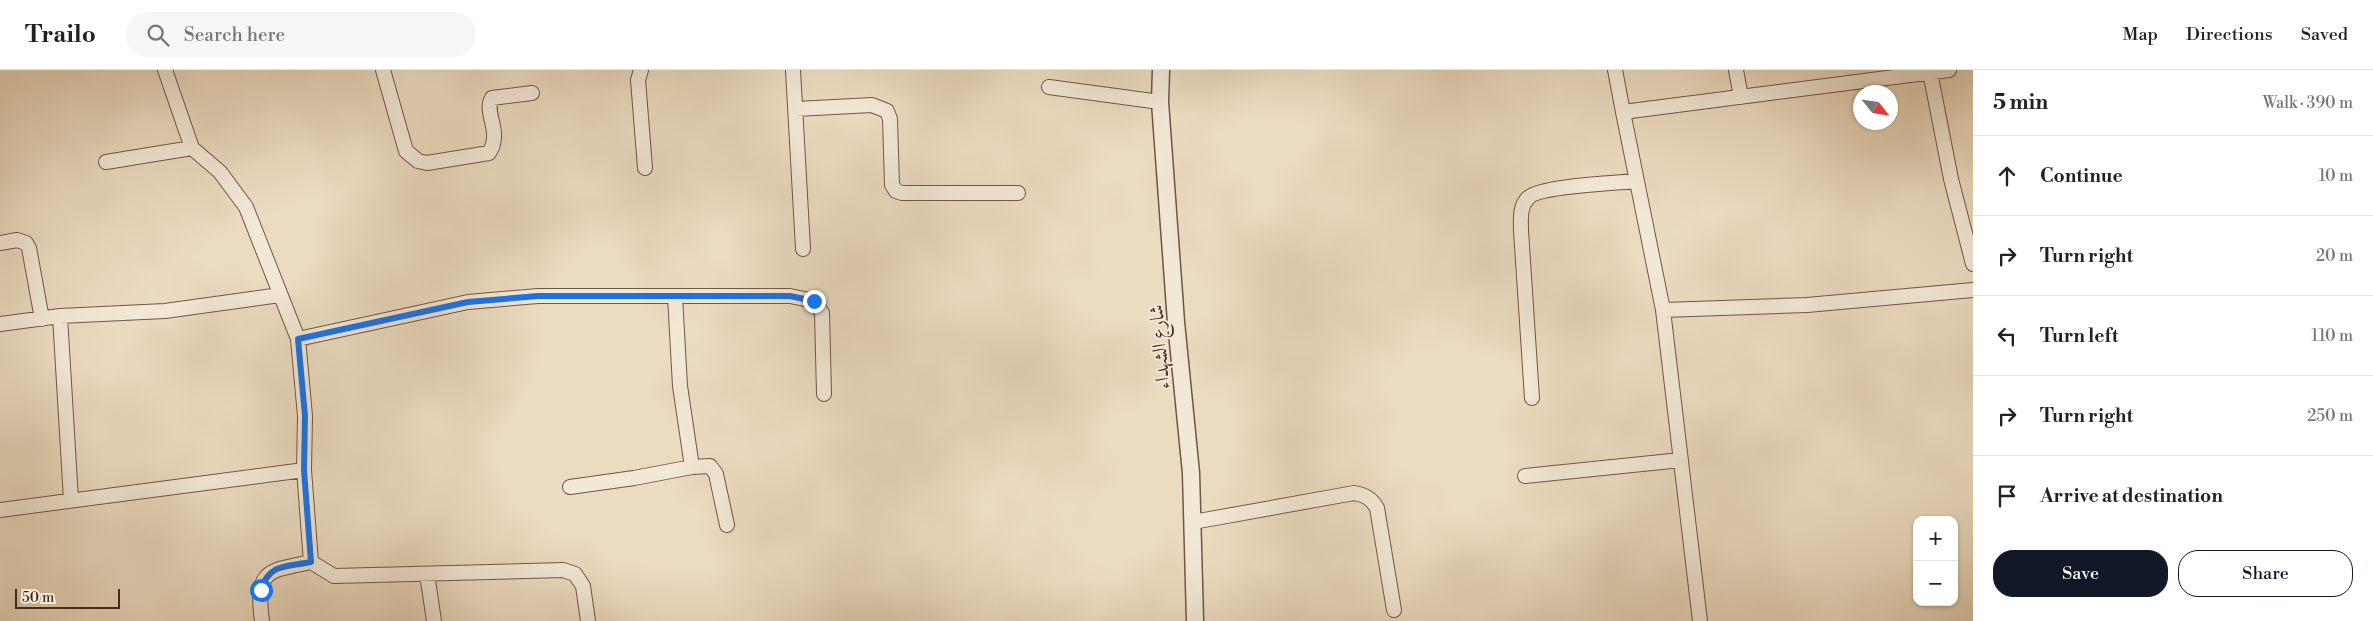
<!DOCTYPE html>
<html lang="en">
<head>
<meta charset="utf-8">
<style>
	body { margin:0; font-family:"Libre Bodoni",Amiri,serif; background:#f6f6f6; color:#222 }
	.controls { position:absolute; right:15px; bottom:15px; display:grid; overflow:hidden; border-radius:10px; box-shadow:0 1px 4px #0004 }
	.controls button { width:45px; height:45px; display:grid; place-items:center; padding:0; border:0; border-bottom:1px solid #e0e0e0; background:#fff; color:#222; font:25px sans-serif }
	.compass { position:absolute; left:1853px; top:15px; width:45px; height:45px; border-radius:50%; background:#fff; box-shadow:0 1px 4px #0004; rotate:120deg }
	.scale { position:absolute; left:15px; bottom:12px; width:105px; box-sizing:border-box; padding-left:5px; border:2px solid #472a1b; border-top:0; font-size:14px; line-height:18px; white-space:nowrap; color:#472a1b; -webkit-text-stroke:4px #f2e8d6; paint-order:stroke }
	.stop { position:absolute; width:15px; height:15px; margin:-11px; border:4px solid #1a73e8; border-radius:50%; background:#fff }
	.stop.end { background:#1a73e8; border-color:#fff; box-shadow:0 1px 5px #0008 }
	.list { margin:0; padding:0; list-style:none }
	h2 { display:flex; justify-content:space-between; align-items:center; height:65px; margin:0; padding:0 20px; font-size:21px }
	h2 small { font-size:16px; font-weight:400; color:#767676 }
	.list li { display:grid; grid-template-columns:32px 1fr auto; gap:15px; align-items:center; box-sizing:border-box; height:80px; padding:0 20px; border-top:1px solid #e0e0e0 }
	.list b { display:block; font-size:19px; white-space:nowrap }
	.list em { font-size:16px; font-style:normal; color:#767676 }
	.actions { display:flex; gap:10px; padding:15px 20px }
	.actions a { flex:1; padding:11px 0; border:1px solid #111827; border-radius:20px; text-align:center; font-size:18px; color:#111827 }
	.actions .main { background:#111827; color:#fff }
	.icon { flex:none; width:28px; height:28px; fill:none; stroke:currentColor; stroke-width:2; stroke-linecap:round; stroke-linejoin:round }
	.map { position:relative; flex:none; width:1973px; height:551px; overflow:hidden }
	header { display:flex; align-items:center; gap:30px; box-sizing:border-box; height:70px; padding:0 25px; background:#fff; border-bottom:1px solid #e0e0e0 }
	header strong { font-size:24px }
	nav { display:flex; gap:28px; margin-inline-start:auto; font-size:18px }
	.search { width:350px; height:45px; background:#f6f6f6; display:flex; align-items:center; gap:12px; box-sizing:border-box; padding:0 18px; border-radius:28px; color:#767676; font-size:19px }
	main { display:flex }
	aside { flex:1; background:#fff }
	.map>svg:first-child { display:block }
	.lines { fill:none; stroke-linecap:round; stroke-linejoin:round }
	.minor-casing { stroke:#705644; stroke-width:16 }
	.tertiary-casing { stroke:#705644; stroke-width:19 }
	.minor { stroke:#f2e8d6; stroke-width:14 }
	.tertiary { stroke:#f2e8d6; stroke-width:16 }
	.route { stroke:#1a73e8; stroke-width:6 }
	.labels { text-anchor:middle; stroke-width:4; stroke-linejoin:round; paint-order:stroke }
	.street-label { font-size:20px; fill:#472a1b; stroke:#f2e8d6 }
</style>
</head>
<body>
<header>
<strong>Trailo</strong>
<div class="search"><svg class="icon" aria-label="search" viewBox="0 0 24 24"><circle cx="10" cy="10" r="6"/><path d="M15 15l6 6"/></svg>Search here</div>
<nav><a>Map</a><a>Directions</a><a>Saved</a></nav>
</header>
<main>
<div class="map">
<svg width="1973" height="551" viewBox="0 0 1973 551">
	<rect width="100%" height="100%" fill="#ebdbc0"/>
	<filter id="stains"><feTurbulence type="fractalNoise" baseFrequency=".004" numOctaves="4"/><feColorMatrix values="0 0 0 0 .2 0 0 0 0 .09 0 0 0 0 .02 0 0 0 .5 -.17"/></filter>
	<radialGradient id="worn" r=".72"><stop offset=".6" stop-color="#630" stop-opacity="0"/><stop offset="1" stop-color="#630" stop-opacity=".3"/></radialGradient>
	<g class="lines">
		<g class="minor-casing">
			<path id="minor" d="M165,0L192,78L220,102L246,137L298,269L305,346L304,400
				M383,0L406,81L418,91L427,93L489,83C503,61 483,43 492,28L532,23
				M641,0L638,10L645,98
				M793,0L803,179
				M1615,0L1623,42L1949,0
				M1736,0L1741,27
				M1930,2L1951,109L1973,194
				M1049,17L1160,32
				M796,39L872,35L887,41L890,49L892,115L896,121L902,123H1018
				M1623,42L1663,240L1700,551
				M106,92L192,78
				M0,173L17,170L26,173L29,178L42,249
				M675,226H790L814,231L822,243L824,324
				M1663,240L1807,235L1973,220
				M60,246L71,430
				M0,254L60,246L165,241L280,225
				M298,269L468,232L538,226H675L680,316L692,397L710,396L716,404L727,455
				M1532,328L1521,161C1521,150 1519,137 1528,128C1538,116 1618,113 1637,111
				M1525,406L1681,390
				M570,417L634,408L692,397
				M0,440L304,400L311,492C267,501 255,500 262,551
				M1193,452L1354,423C1365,425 1371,428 1377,438L1394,540
				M311,492L334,506L563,500L575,504L583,516L588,551
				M427,504L434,551"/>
		</g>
		<g class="tertiary-casing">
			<path id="tertiary" d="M1161,0L1160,32L1176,252L1191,403L1195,551"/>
		</g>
		<use href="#minor" class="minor"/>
		<use href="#tertiary" class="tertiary"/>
	</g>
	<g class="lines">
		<path class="route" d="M261,520C269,493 287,497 311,492L304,400L305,346L298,269L468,232L538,226H790L814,231"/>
	</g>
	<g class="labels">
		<g class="street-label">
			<text transform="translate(1159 277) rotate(-95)" y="7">شارع الشهداء</text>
		</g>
	</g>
	<rect width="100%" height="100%" filter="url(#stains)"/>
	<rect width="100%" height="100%" fill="url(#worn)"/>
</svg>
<div class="controls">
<button>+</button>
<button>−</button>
</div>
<svg class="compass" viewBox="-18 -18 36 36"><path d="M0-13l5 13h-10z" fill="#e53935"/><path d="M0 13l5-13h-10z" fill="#767676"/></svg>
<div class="scale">50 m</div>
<div class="stop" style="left:261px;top:520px"></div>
<div class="stop end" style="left:814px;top:231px"></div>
</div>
<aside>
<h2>5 min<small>Walk · 390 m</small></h2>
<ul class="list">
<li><svg class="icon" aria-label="ahead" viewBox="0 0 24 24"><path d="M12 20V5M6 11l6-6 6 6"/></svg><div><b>Continue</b></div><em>10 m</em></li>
<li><svg class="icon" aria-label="right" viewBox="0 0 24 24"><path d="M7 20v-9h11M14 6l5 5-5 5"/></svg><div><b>Turn right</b></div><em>20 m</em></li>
<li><svg class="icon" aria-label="left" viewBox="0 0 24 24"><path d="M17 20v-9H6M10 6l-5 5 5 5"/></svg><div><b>Turn left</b></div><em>110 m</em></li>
<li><svg class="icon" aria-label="right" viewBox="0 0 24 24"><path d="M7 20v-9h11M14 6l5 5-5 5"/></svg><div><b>Turn right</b></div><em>250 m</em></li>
<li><svg class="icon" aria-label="arrive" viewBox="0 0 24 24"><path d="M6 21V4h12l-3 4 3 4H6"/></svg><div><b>Arrive at destination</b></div></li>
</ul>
<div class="actions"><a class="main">Save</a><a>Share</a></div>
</aside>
</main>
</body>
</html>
